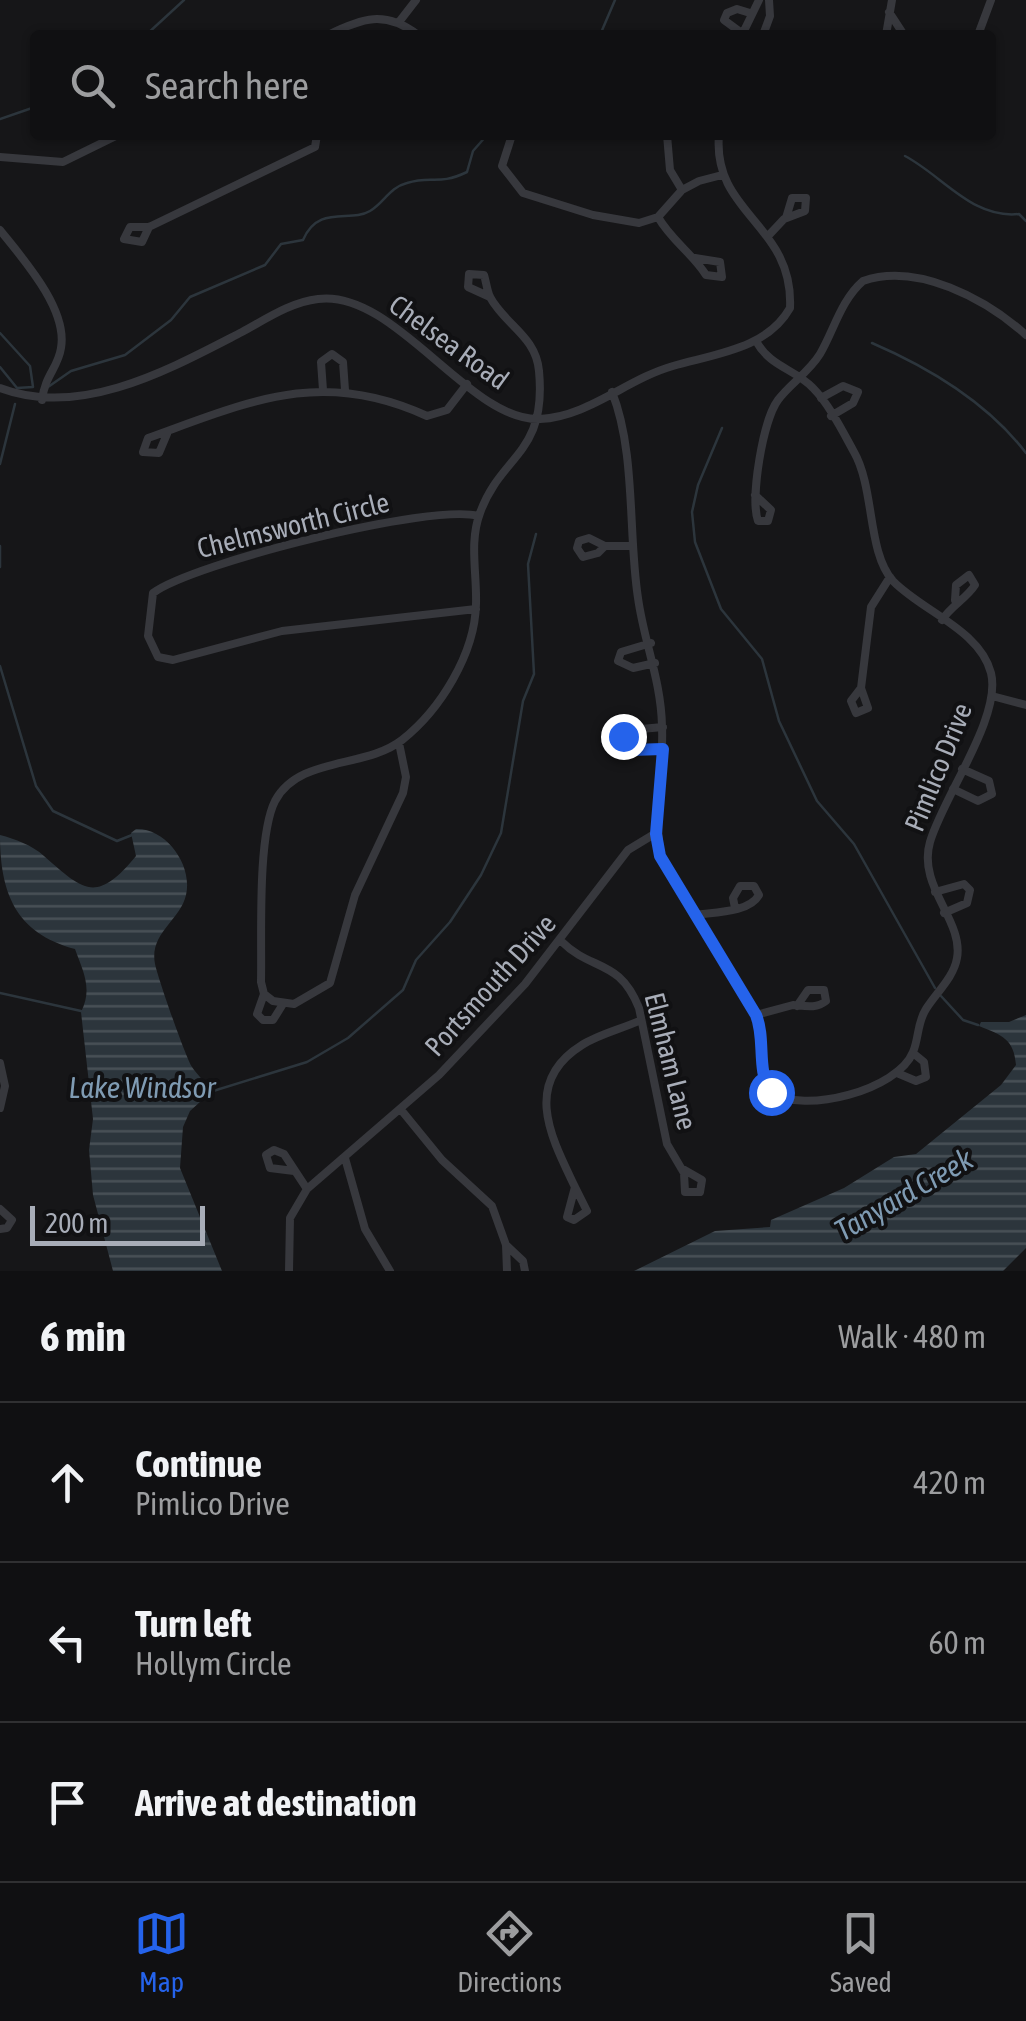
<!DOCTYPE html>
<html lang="en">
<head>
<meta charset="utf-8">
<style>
	body { margin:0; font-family:"Asap Condensed",sans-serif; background:#19191b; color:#f1f3f6 }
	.scale { position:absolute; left:30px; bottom:25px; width:175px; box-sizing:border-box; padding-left:10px; border:5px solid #a8adb8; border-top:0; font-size:28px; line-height:35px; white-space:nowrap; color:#a8adb8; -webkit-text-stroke:8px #111113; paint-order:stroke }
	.stop { position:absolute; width:30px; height:30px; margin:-22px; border:8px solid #2563eb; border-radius:50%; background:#fff }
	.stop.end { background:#2563eb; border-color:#fff; box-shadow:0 2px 10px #0008 }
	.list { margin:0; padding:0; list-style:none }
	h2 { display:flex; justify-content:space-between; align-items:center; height:130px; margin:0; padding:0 40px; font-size:42px }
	h2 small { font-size:32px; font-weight:400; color:#9c9d9f }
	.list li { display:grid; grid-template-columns:65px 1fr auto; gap:30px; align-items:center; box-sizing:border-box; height:160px; padding:0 40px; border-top:2px solid #303032 }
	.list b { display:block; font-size:38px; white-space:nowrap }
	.list p { margin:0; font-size:32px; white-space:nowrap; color:#9c9d9f }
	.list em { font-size:32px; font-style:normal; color:#9c9d9f }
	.icon { flex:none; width:55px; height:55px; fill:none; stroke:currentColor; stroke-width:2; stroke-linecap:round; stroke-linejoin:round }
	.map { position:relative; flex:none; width:1026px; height:1271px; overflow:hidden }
	.search { position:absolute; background:#101012; box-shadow:0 2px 8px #0004; left:30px; right:30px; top:30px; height:110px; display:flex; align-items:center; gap:25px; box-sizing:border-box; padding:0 35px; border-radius:10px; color:#9c9d9f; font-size:38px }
	.sheet { height:610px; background:#101012 }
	nav { display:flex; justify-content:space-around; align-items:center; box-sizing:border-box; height:140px; border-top:2px solid #303032; background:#101012; font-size:28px; color:#9c9d9f }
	nav a { display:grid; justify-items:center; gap:5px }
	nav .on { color:#2563eb }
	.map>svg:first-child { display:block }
	.water { fill:url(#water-rules) }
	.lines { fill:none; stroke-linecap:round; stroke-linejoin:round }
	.stream { stroke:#2c353c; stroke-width:2.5 }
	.minor { stroke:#37383d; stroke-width:8 }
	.route { stroke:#2563eb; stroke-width:12 }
	.labels { text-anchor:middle; stroke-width:8; stroke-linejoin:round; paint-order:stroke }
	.street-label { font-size:28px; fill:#a8adb8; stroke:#111113 }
	.water-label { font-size:30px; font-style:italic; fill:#7f9bb3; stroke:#111113 }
</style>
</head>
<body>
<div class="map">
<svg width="1026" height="1271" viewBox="0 0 1026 1271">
	<defs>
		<pattern id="water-rules" width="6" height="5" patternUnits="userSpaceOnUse" patternTransform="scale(2.5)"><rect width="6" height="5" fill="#2c353c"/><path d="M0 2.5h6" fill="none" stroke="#485056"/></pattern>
	</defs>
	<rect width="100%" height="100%" fill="#161618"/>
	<path class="water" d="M136,829C166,828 193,865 186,895C180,921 149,933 155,964C158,978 185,1056 192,1067C198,1076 206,1082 211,1092L190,1111L183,1127L180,1168L222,1271H113L93,1195L89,1150L93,1119L81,1012C93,989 83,971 75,949C15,933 0,892 0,835C15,839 32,845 44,856C83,890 96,905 136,856L131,833Z
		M1026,1015V1248L1003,1271H634L715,1231L770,1227L771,1220L844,1188L894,1157L916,1154L1001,1085L1016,1065C1014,1039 1002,1035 979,1026L981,1022H1009Z"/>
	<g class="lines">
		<path class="stream" d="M146,35L184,0
			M600,35L615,0
			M0,119L35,107
			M905,156C943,176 972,219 1019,214L1026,221
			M0,333L30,366L33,387L17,388L0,367
			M872,343C930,368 987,402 1026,453
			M48,387L71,371L125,355L171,320L190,297L265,265L281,244L303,240C318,204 350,223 370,211C383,204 390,187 407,183C432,175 438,186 467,172L473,151L487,135
			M722,428L698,485L692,512L695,542L721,609L762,659L779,721L817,801L854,844L935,988
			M0,464L15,404
			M0,546V567
			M0,666L36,786L53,811L117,841L132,835
			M0,993L81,1011
			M941,996L963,1020L978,1025
			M210,1092L307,1062L348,1038L403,990L416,960L450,922L481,875L501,833L523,701L534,674L528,564L536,534"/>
		<path class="minor" d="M889,12L904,35
			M399,22L416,0
			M743,34L724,20L727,13L737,9L750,13
			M328,35C362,18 385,10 418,35
			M742,35L759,0
			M763,35L770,16L769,0
			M886,35L892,0
			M978,35L991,0
			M512,135L502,166L523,193L593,215L639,223L658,217L682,190L699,181L722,175
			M667,135L670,170L682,190
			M0,157L63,162L118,135
			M658,217C671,240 692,253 706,275L722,277L720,262L695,258
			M149,227L142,242L124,239L130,227H149L315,147L317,135
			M0,230C23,259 68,309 61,348C58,368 45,375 42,400
			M769,235L784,219L805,211L806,198H792L786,218
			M0,388C81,419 170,369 242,332C266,319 291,302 318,299C395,289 469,422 540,419C588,417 627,379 673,366C715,354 767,349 790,308C794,224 712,214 719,135
			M323,390L321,362L332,354L343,362L345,390
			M612,392C636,452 628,534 638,598C644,642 661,680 662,726C664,769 653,814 661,856L756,1015C766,1040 756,1070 771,1092C803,1115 898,1090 913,1052C919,1038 917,1023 926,1009C936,993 954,977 957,958C964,921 917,886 930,842C943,797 1002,717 991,673C980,630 922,611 893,581C867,552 875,489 854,452C843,432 829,404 813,388C794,368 771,368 756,341
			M821,398L843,386L858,392L853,403L831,416
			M167,434L159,453L143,452L148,438C248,402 321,367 427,416L447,410L467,384
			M755,495L771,510L768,521H758C750,498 763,420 778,400C790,384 809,372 820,354C834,330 841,300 863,281C917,262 986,299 1026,335
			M605,546L598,553L583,557L577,548L579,541L589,538L605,546H633
			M476,609L282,631L173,660L158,657L148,636L153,593C193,563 432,503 478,516
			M942,620C951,606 967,598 975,585L969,575L956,585L955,600
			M651,643L621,652L618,661L633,668L655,663
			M861,688L868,708L856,713L851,701L861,688L871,607L890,577
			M992,696L1026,705
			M663,727L630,730L623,741L631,750L663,749
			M399,743L406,777L403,793L355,895L330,983L294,1004L273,1001L264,994L261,982C262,939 257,837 275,801C299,756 365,769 402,740C440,710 475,654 476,604C477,573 469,542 480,513C501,454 547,455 539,371C536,336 505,325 490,297C487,291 486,281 484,275L469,274L468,287L490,297
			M953,789L978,801L992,794L989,781L962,769
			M935,892L964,884L970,890L967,903L944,913
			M694,915C714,912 749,913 759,895L754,886H740L733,898L735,908
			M561,941C592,972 619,958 639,1008L667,1144L684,1173L685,1192H700L702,1180L681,1168
			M264,994L257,1014L263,1020H273L283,1004
			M756,1015L793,1005C805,1006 816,1009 826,1001L824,990H808L797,1006
			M0,1063L5,1086L0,1108
			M897,1073L916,1081L926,1077L924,1062L913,1053
			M402,1111L442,1160L492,1206L506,1245L507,1271
			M345,1158L365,1229L390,1271
			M294,1171L270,1168L266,1155L274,1150L284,1154L307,1189
			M575,1187L587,1211L574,1220L567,1217L575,1187C552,1139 521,1083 582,1045C599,1034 622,1029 641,1020
			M0,1209L12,1220L7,1228L0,1229
			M506,1245L523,1261L525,1271
			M289,1271L290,1218L307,1189L439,1075L525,984L628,850L656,833"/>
	</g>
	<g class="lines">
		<path class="route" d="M623,736L631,750L663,749L656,834L660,856L756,1015C766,1040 756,1070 771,1092"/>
	</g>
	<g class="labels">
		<g class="street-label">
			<text transform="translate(449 342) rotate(36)" y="10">Chelsea Road</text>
			<text transform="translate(293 525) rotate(-14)" y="10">Chelmsworth Circle</text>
			<text transform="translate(938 767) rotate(-68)" y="10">Pimlico Drive</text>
			<text transform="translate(490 985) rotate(-48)" y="10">Portsmouth Drive</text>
			<text transform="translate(671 1061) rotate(76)" y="10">Elmham Lane</text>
		</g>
		<g class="water-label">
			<text x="142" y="1098">Lake Windsor</text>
			<text transform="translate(904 1195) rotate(-30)" y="10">Tanyard Creek</text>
		</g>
	</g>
</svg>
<div class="scale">200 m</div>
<div class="stop" style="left:771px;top:1092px"></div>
<div class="stop end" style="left:623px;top:736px"></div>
<div class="search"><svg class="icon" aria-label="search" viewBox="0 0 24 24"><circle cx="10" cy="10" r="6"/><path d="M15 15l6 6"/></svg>Search here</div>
</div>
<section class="sheet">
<h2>6 min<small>Walk · 480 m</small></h2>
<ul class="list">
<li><svg class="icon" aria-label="ahead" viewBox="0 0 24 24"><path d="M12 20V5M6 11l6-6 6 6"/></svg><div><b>Continue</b><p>Pimlico Drive</p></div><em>420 m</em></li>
<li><svg class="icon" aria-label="left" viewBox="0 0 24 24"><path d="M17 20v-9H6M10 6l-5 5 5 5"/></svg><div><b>Turn left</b><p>Hollym Circle</p></div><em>60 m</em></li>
<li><svg class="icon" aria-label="arrive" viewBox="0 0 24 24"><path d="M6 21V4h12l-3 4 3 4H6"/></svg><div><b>Arrive at destination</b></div></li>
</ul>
</section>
<nav>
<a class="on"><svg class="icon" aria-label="map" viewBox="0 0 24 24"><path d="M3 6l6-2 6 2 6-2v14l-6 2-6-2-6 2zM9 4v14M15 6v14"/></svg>Map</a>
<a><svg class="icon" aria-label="directions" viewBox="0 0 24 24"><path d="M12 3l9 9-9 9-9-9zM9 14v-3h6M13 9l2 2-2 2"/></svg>Directions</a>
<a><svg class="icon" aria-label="saved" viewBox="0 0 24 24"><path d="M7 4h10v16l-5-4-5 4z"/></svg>Saved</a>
</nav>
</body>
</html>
